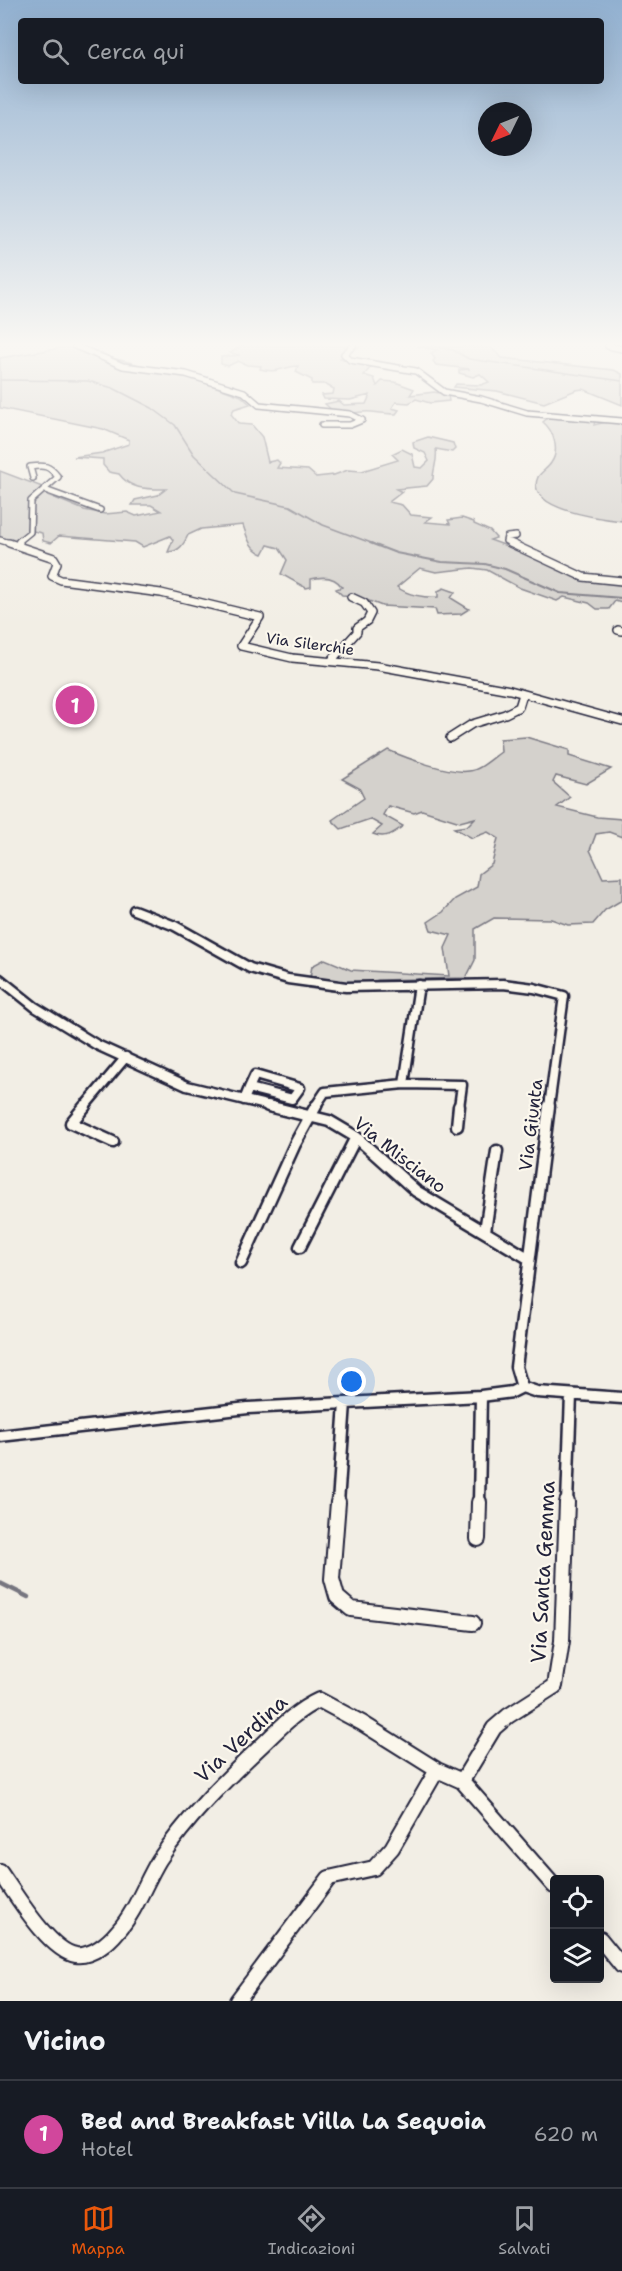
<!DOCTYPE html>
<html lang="it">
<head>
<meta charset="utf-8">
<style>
	body { margin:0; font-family:"Shantell Sans",sans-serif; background:#242831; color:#f1f3f6 }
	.controls { position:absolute; right:18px; bottom:18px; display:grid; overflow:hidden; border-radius:6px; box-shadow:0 6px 24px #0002 }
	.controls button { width:54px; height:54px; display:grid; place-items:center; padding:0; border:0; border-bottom:2px solid #363941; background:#171b24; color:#f1f3f6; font:30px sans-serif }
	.compass { position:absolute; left:478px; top:102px; width:54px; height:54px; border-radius:50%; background:#171b24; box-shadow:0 6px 24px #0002; rotate:227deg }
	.you { position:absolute; left:352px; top:1382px; width:21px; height:21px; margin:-15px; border:4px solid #fff; border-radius:50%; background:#1a73e8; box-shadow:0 0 0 9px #1a73e833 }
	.badge { display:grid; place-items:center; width:39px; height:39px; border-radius:50%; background:#ea580c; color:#fff; font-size:20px; font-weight:700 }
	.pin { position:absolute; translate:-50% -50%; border:3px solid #fff; box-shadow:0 2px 6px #0006 }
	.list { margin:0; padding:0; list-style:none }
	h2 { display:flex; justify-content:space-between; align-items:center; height:78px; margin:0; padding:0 24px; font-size:26px }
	h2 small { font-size:20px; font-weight:400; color:#9ea1a6 }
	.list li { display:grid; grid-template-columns:39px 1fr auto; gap:18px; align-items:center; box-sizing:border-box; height:108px; padding:0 24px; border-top:2px solid #363941 }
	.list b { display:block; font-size:22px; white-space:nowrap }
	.list p { margin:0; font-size:20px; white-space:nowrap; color:#9ea1a6 }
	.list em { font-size:20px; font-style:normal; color:#9ea1a6 }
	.icon { flex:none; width:33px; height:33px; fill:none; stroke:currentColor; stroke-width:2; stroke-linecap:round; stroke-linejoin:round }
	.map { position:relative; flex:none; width:622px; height:2001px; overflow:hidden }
	.search { position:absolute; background:#171b24; box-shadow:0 6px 24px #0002; left:18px; right:18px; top:18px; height:66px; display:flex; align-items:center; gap:15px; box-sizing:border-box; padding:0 21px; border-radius:6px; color:#9ea1a6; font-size:22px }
	.sheet { height:186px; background:#171b24 }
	nav { display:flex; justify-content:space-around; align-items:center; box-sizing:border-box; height:84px; border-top:2px solid #363941; background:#171b24; font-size:16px; color:#9ea1a6 }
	nav a { display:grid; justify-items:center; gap:3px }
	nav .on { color:#ea580c }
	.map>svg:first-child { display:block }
	.green { fill:#d4d1cc; stroke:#7b7a84; stroke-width:1.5 }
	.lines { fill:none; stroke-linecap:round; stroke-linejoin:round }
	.stream-far2 { stroke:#76747f; stroke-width:1.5 }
	.stream-far1 { stroke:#76747f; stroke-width:2 }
	.stream { stroke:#76747f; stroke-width:4.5 }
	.street-far4-casing { stroke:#22223b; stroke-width:8 }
	.street-far3-casing { stroke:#22223b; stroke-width:10 }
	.street-far2-casing { stroke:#22223b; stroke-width:13 }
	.street-far1-casing { stroke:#22223b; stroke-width:15 }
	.street-casing { stroke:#22223b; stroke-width:18 }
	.street-far4 { stroke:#fbf7ec; stroke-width:5 }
	.street-far3 { stroke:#fbf7ec; stroke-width:7 }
	.street-far2 { stroke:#fbf7ec; stroke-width:8 }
	.street-far1 { stroke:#fbf7ec; stroke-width:10 }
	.street { stroke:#fbf7ec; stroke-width:14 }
	.labels { text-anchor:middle; stroke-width:4.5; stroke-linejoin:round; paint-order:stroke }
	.far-street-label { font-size:15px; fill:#22223b; stroke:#fbf7ec }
	.street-label { font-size:18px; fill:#22223b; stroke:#fbf7ec }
	.near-street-label { font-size:21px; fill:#22223b; stroke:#fbf7ec }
</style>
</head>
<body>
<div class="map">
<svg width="622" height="2001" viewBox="0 0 622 2001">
	<rect width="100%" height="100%" fill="#f2eee5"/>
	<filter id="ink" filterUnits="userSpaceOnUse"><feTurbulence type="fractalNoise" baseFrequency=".0167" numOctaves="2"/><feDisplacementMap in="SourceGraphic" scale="12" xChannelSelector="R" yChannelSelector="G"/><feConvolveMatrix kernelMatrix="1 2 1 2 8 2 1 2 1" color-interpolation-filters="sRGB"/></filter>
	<g filter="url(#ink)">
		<path class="green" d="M241,346H360L340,358L371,367L364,375L374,378L377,386L382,381L395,382L414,389L410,395L434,392L448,395L449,401L430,403L416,399L409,403L396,402L392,408L399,410L396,414C387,414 380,413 372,412C353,410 342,421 325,404L339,401L344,405L366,404L370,395L350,400L324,399L322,395L333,394L334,389L324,384H312V380L296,372L298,366C282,367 276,374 260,369L261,366L247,365L238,361L228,366L221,364V357L240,355L230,353Z
			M416,346L490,347L502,358L614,370L622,374V405L583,389L576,390L544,403L497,391L454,387L456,384L481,385L489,382L480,374L473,377L459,373V370L470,369L436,365L433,361L435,359L431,353L437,350Z
			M67,347L186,376L241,396L250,404L234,409L231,414L239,424L252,425L262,437L268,462L277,460L280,463L277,468L308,470L316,477L334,475L348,470L362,471L398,460L392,454L402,449L412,454L415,467L422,468L429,461L425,453L414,448L413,442L428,437L453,443L455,449L452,452L436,449C438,461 433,468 433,479L427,486L396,489L402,492L389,502L402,505L411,515L432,517L425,522L450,524L448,520L462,518L474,522V524L490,531L496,538L490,540L582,573L610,576V582H622V603L615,601L609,609H597L589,603L564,597L557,601L520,588L487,570L472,568L436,572L420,568L397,587C407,595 425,598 438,597V591L444,588L455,592L451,598L469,609L461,614L437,615L435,609L382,606L356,596L342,595L336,589L342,587C335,576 323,576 311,579V587L306,588L281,574L287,560L279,548L268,545L263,554C250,549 247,537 243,525L201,529L188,535C184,544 179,552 168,552L173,540L170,536L143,547L135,542L59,536L51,543L43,541L42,533L29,530L14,542L0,539V471L45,488V494L84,510L105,514L127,512L136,516L161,511L151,505H132L135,500L158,495L166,489C147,489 131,490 119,474L109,472L103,465V459L74,457L102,453L129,444V440L103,429L0,408V358Z
			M552,414L596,417L594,425L622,418V521C604,519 523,510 538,477C541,472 548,468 551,463C560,451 554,431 543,422Z
			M526,737L569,750V756L611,769L586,784L556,776L553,782L570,797L557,807L597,817L622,819V837L609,832L596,834L590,850L603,878L622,877V900L605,910L593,924L568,925L551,919L494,918L475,929V960L466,978L378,980L339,992L308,988L312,966L325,959L351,970L449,976L445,948L451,935L431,930L428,922L443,912L455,899L477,887L479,874L492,864L498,838L488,832L472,838L454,828L467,826L475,818L460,822L422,810L414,813L388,806L383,815L403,826C393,834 385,839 373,834L382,826L370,819L341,829L332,820L364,798L359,788L342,779L388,750C406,758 450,774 469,771C480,770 491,759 501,752L500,739Z"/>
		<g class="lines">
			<path class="stream-far2" d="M431,346L453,350L469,359L622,381
				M0,380L88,381L113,388L152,408L175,425L194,455L235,494L290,506L323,525L374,544"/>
			<path class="stream-far1" d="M370,543L396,553L442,562L485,564L505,569L560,593L622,598"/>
			<path class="stream" d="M0,1583L28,1597"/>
			<g class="street-far4-casing">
				<path id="street-far4" d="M75,346L123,366L186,374L244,392L259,405L350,414L362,420L350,425H322
					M353,346L344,354L350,360L416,371L444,392L481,399L527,413L622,421
					M608,346L622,349
					M45,490L100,510
					M0,540L13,544
					M18,544L19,541L30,532L31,501L58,477C49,465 44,465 30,467L33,478
					M513,544L506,541L507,537L516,536"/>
			</g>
			<g class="street-far3-casing">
				<path id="street-far3" d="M9,543L54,558L57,563L52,576L61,580L161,593L260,617L241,646L292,658L378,666L510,690L622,721
					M510,543L583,577L622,581
					M18,546L19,543
					M618,630L622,631
					M331,661L357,632V628L367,621L371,613L364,603L351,597
					M450,738L472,724L505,714L519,707L523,694"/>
			</g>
			<g class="street-far2-casing">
				<path id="street-far2" d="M134,910L175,926L250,968L288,979L346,987L503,984L534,988L564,996L549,1107
					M0,979L35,1007L97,1045L187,1086L274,1107
					M255,1075L300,1088L292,1099L249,1088Z
					M404,1084L419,985
					M244,1100L249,1088
					M84,1107L126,1057
					M315,1107L325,1092L404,1084L462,1085L459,1107"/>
			</g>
			<g class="street-far1-casing">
				<path id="street-far1" d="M85,1106L71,1123L113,1142
					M268,1106L329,1121L356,1137L416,1191L528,1258
					M457,1126L459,1106
					M485,1231L497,1151
					M300,1247L356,1137
					M241,1263L295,1144L316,1106
					M522,1387L516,1367L549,1106
					M0,1436L248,1408L481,1396L512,1392L522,1387L537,1392L622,1398
					M338,1503L345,1403
					M479,1503L481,1396
					M567,1503L571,1395"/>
			</g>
			<g class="street-casing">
				<path id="street" d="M338,1502L332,1579L337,1597L351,1609L473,1623
					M478,1539L479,1502
					M462,1781L494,1728L508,1716L555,1686L562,1641L567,1502
					M0,1872C15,1893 49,1951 76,1955C92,1957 109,1942 118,1931C136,1911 145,1883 159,1860C187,1818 222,1783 259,1748C278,1730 295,1711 319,1700L362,1723L437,1770L462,1781L554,1886
					M600,1939L622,1966
					M237,2001L329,1878L374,1868L392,1848L437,1770"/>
			</g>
			<use href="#street-far4" class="street-far4"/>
			<use href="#street-far3" class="street-far3"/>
			<use href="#street-far2" class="street-far2"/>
			<use href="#street-far1" class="street-far1"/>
			<use href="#street" class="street"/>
		</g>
	</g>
	<linearGradient id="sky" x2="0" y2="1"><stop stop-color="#91b0d0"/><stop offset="0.55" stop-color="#f9f7f3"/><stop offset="1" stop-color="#f9f7f3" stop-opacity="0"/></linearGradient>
	<rect width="622" height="626" fill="url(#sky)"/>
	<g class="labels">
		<g class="far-street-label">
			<text transform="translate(310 644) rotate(8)" y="5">Via Silerchie</text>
		</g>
		<g class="street-label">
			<text transform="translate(531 1125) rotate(-83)" y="6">Via Giunta</text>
			<text transform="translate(400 1155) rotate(38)" y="6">Via Misciano</text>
		</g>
		<g class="near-street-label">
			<text transform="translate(543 1572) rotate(-87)" y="7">Via Santa Gemma</text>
			<text transform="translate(241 1739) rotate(-43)" y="7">Via Verdina</text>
		</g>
	</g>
</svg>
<div class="controls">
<button><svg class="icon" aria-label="locate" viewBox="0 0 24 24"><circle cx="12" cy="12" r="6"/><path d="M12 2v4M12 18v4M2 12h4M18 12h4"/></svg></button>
<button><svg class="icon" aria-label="layers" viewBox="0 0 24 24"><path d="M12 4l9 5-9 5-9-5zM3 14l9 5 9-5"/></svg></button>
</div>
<svg class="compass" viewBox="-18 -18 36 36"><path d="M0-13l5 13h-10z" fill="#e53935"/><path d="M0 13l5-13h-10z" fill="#9ea1a6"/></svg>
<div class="you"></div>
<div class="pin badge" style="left:75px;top:705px;background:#d1479c">1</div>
<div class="search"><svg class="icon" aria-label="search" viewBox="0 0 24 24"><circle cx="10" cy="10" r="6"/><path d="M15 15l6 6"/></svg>Cerca qui</div>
</div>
<section class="sheet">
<h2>Vicino<small></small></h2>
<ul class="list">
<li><span class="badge" style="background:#d1479c">1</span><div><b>Bed and Breakfast Villa La Sequoia</b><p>Hotel</p></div><em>620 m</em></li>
</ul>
</section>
<nav>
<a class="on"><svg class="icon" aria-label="map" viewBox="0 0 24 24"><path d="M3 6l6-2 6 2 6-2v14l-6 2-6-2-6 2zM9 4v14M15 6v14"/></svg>Mappa</a>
<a><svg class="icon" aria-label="directions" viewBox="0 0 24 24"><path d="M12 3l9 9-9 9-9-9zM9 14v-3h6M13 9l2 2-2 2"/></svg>Indicazioni</a>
<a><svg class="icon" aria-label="saved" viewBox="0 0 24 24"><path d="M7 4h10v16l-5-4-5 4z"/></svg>Salvati</a>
</nav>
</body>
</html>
